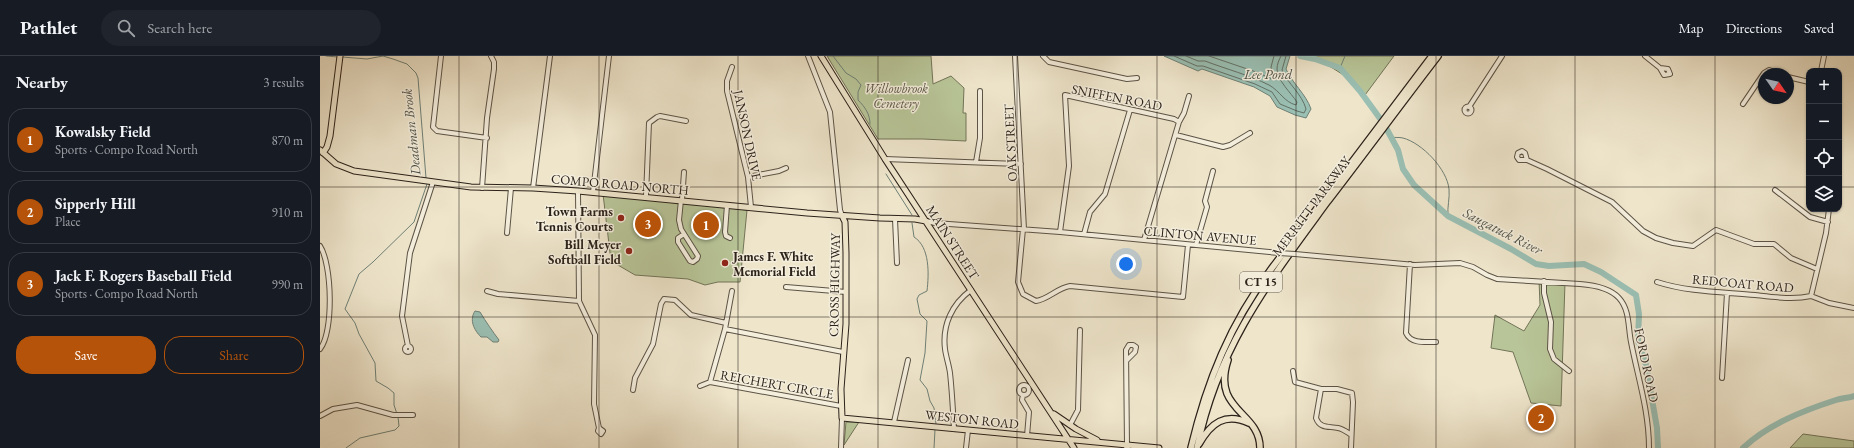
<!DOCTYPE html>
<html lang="en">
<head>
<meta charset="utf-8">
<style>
	body { margin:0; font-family:"EB Garamond",serif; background:#20242c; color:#f1f3f6 }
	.controls { position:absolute; right:12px; top:12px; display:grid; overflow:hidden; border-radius:8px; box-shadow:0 1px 3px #0004 }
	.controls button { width:36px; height:36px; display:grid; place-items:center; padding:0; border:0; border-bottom:1px solid #363941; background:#171b24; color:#f1f3f6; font:20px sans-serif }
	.compass { position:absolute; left:1438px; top:12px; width:36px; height:36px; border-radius:50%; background:#171b24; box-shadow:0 1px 3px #0004; rotate:124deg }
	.you { position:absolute; left:806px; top:208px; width:14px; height:14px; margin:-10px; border:3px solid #fff; border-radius:50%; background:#1a73e8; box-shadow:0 0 0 6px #1a73e833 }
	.badge { display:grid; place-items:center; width:26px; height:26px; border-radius:50%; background:#b45309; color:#fff; font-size:13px; font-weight:700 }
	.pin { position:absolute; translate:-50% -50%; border:2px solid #fff; box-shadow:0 1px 4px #0006 }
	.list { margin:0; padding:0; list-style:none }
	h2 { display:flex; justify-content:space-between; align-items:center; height:52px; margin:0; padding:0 16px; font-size:17px }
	h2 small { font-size:13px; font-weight:400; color:#9ea1a6 }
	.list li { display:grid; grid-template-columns:26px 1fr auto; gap:12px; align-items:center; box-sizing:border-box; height:64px; margin:0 8px 8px; padding:0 8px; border:1px solid #363941; border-radius:16px }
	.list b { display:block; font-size:15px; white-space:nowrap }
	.list p { margin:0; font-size:13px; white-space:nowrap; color:#9ea1a6 }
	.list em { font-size:13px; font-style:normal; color:#9ea1a6 }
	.actions { display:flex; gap:8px; padding:12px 16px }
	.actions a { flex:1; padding:9px 0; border:1px solid #b45309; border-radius:16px; text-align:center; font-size:14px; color:#b45309 }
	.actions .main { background:#b45309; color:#fff }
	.icon { flex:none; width:22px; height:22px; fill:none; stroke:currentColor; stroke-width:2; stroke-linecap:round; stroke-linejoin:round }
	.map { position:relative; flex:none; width:1534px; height:392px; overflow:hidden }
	header { display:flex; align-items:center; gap:24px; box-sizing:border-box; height:56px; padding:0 20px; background:#171b24; border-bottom:1px solid #363941 }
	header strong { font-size:19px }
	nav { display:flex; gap:22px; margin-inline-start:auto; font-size:14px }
	.search { width:280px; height:36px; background:#20242c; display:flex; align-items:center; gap:10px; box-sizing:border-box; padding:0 14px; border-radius:22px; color:#9ea1a6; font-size:15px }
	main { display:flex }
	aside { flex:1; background:#171b24 }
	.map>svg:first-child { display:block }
	.green { fill:#b8c598; stroke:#727459 }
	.water { fill:#9abfb3; stroke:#6e8076 }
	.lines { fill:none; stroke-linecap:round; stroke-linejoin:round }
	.shore { stroke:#637066; stroke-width:1 }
	.stream { stroke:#6e8076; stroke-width:1 }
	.river { stroke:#9abfb3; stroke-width:6 }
	.minor-casing { stroke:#5c5346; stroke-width:6 }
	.major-casing { stroke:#2c221a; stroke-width:7 }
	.highway-casing { stroke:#2c221a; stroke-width:8 }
	.minor { stroke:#f4eedd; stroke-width:4 }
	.major { stroke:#eee5cb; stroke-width:5 }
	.highway { stroke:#eee5cb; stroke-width:5.5 }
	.minor-bridge-casing { stroke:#5c5346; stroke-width:6; stroke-linecap:butt }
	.minor-bridge { stroke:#f4eedd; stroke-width:4 }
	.grid { fill:none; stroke:#2c221a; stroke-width:1; stroke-opacity:0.55 }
	.poi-dot { fill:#8f2418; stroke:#f4eedd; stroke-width:1.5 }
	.labels { text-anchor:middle; stroke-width:3; stroke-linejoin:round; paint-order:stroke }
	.shield { fill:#f4eedd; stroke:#685f54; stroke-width:1 }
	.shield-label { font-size:12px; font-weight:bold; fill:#2c221a }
	.park-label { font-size:13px; font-style:italic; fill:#565340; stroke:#f4eedd }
	.street-label { font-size:13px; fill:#2c221a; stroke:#f4eedd }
	.poi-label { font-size:13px; font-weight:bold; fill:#2c221a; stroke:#f4eedd; text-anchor:end }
	.water-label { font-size:14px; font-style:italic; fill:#4d5148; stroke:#f4eedd }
</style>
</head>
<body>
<header>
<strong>Pathlet</strong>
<div class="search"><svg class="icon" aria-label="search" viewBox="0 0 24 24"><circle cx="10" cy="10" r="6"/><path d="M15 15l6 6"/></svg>Search here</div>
<nav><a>Map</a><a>Directions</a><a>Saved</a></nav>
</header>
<main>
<aside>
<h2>Nearby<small>3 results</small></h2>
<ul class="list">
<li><span class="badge">1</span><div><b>Kowalsky Field</b><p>Sports · Compo Road North</p></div><em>870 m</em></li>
<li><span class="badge">2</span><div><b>Sipperly Hill</b><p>Place</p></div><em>910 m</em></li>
<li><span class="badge">3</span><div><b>Jack F. Rogers Baseball Field</b><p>Sports · Compo Road North</p></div><em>990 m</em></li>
</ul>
<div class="actions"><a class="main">Save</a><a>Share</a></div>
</aside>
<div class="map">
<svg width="1534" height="392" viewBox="0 0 1534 392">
	<rect width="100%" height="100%" fill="#eee5cb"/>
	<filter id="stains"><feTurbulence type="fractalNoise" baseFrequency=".005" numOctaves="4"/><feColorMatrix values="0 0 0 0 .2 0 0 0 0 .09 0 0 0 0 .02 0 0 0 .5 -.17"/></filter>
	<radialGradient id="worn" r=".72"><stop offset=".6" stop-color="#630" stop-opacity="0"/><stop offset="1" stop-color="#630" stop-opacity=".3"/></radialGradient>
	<path class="green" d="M507,0H611L613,28L631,20L644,32L643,57H646V85L603,83H558Z
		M991,0H1074L1045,39C1031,21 1011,11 991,0Z
		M283,138L427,154L420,226H398L385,229L368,223L315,219L291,205Z
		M1219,224L1245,226L1241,350L1211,347L1193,296L1171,292L1175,259L1204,275L1220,249Z
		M526,366H539L524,389Z
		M1483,378L1534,385V392H1470Z"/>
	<path class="water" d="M844,0H970L966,13C972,27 986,38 991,53L986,62L975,59L957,51L950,40L934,31L882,13L878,15Z
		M155,255L160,256C166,266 173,276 179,284L178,286H173L167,281H161C154,274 149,264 155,255Z"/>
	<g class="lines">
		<path class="shore" d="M854,0L877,10H883L935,28L952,36L960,48L977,55L984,57L986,53C982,38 968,28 962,14L966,0
			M866,0L878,5H885C906,13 929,19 949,29C960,35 964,46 976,49L977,46C971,37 957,24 957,13C957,8 959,4 961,0
			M889,0L939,17L951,23L953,21L951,11L954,0"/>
		<path class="stream" d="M6,0L18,1
			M513,0L526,17L536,23L541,29L538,36V44C545,51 550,58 550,68
			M22,1L47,3L63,0L73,3L87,8L96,17L98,22L106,122
			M1020,12L1025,0
			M1071,81C1075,82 1079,81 1083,82C1102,87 1127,113 1129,133C1130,142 1127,151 1128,160
			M566,118L592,159
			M592,167L594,181C610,191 609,218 607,235L599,239L597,243L600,258L607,265L605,297L600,324L607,333L610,345L614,352L616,368
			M77,358L74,349V337L68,332L56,325L55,307L39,278L35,267L25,253L39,218L53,206L94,166L107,128
			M26,392L40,382L75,374L79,370L78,361
			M614,392L615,374"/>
		<path class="river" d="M980,0L995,3L1020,12L1040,35L1064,68L1078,94L1083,113L1094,129L1128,160L1191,193L1216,208L1229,210L1264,208L1281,216L1316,239L1319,258L1318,285L1326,309L1337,372L1338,392
			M1423,392C1449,368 1482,355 1516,344C1522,342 1528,342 1534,340"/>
		<g class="minor-casing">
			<path id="minor" d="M121,0L113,71L117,75L167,82
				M488,0L510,56L520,154L522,160
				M695,0L704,173
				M723,0L729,6L807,23L817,22
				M1325,0L1340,12L1348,13L1350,18L1344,19L1340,12
				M412,11L407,25V35L428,121L431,151
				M1501,15L1504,0
				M1468,21L1489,26
				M1423,48L1444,17L1449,14L1460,18
				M1144.5 54a3.5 3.5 0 1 1 7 0a3.5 3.5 0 1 1-7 0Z
				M1149,51L1182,0
				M856,79L903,91L910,89L930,77
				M565,103L701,108
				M1207,104L1205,97L1202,95L1198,97L1197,101L1199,104H1207L1227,113L1292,146L1323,175L1336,182L1353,187L1373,190L1396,174L1434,188H1454L1471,202L1497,213
				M656,106L660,82V35
				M428,121L459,115L466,112
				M162,132L167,62L174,13V6L171,0
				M213,132L230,0
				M1455,134L1490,161L1508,166
				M258,135L259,245L275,279L274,348L279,372L283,375L281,378L278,375L279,372
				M273,136L289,0
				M326,140L329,67L337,61L340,60L366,65
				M361,144L359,164L361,173L378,200L377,203L373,206L370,205L358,186V182L364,178
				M362,144L364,116
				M407,149L405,176L406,180L410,182
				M575,163L577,207
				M606,165L615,167L740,176L959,197
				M703,173L698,226L703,238L716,245C729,243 737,232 750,230L863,241L868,189
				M740,176L749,110L745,39L854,63L859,66
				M187,177L191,132
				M764,178L770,156L785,138L810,54
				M824,184L859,66L864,57L869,40
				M876,189L887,151L885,145L893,115
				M0,190C12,208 14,276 0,293
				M975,198L1095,209L1140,207L1153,211L1167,219L1177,223L1260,228C1273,229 1290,232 1299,242C1310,254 1308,272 1311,286C1318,322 1329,355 1329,392
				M1090,208L1086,277C1091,288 1105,286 1116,286
				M1224,225V237L1231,266L1230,293L1234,303L1249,315
				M1337,226C1368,236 1402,236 1435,239C1453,241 1473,244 1491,240
				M466,231L526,236
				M167,235L178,238L259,245
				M1491,240L1506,177L1509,153
				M1491,240L1509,247L1534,252
				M405,273L523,296
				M85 293a3 3 0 1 1 6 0a3 3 0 1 1-6 0Z
				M88,290L82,260L90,197L113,126
				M973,315L975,326L1001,333
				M1402,322L1407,237
				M390,326L405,273L412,235
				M699 334a5 5 0 1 1 10 0a5 5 0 1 1-10 0Z
				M380,330L390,326L521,350
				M313,334L315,322L333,288L341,248L344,243L355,244L371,259L406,267
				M703,339L702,344L709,356L707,380
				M0,360L13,353L37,349L73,359H93
				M574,366L588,304
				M750,369L758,354L760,274
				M634,373C633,354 632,335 630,317C629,309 626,301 625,293C622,269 632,248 651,234
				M1030,378C1027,376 1023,373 1018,372C1009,370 1000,373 996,362L1001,333H1017L1032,337L1033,346L1031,392
				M807,390L806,294L809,289H813L816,291L815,296L807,304
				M521,392L522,362
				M646,392L648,374"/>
		</g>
		<g class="major-casing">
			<path id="major" d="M501,0L565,103L754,392
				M0,94L16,108L34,115L151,131L213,132L258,135L487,157L560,162L595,163L606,165
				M3,97L7,91L10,80L20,0
				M522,160L525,166L526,197V268L521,333L522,362L839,392
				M734,358L756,373L777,384"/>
		</g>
		<g class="highway-casing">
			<path id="highway" d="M908,304C891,355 940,355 940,392
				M879,388C891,367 905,356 929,367
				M807,392V390
				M871,392C887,325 910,268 952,212L1112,0
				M877,392C898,290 948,227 1008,145C1045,97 1081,48 1118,0"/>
		</g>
		<use href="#minor" class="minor"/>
		<use href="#major" class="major"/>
		<use href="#highway" class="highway"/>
		<g class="minor-bridge-casing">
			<path id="minor-bridge" d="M959,197L975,198"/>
		</g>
		<use href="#minor-bridge" class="minor-bridge"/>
	</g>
	<path class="grid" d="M139,0V392M279,0V392M418,0V392M558,0V392M697,0V392M837,0V392M976,0V392M1116,0V392M1255,0V392M1395,0V392M0,131H1489M1519,131H1534M0,261H1534"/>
	<g class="poi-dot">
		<circle cx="301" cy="162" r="4"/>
		<circle cx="309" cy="195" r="4"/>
		<circle cx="405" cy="207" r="4"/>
	</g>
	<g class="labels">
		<rect class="shield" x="920" y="216" width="42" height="20" rx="3"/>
		<g class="shield-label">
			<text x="941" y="230">CT 15</text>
		</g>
		<g class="park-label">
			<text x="576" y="37">Willowbrook<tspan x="576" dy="15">Cemetery</tspan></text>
		</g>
		<g class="street-label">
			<text transform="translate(797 41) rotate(11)" y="5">SNIFFEN ROAD</text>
			<text transform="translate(428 79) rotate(78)" y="5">JANSON DRIVE</text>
			<text transform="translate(690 87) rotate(-93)" y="5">OAK STREET</text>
			<text transform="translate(300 128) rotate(5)" y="5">COMPO ROAD NORTH</text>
			<text transform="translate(991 150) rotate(-53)" y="5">MERRITT PARKWAY</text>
			<text transform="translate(880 179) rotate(5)" y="5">CLINTON AVENUE</text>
			<text transform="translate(633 186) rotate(57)" y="5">MAIN STREET</text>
			<text transform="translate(1423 227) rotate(5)" y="5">REDCOAT ROAD</text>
			<text transform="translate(514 229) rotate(-89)" y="5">CROSS HIGHWAY</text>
			<text transform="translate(1327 309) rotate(78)" y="5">FORD ROAD</text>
			<text transform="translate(457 328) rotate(10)" y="5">REICHERT CIRCLE</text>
			<text transform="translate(652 363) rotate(6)" y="5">WESTON ROAD</text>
		</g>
		<g class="poi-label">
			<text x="293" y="160">Town Farms<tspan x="293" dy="15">Tennis Courts</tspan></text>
			<text x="301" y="193">Bill Meyer<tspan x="301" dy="15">Softball Field</tspan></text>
			<text x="413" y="205" text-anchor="start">James F. White<tspan x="413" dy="15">Memorial Field</tspan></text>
		</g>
		<g class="water-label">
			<text x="948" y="23">Lee Pond</text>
			<text transform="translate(91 76) rotate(-96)" y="5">Deadman Brook</text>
			<text transform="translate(1183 175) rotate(27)" y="5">Saugatuck River</text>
		</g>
	</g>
	<rect width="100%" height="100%" filter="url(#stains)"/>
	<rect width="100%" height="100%" fill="url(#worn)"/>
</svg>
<div class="controls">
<button>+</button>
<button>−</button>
<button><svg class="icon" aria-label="locate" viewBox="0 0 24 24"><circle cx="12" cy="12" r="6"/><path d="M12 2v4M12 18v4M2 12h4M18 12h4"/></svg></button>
<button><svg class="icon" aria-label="layers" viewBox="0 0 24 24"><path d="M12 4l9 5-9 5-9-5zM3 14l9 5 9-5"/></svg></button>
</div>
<svg class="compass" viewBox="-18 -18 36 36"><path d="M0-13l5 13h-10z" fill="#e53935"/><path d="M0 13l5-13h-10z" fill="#9ea1a6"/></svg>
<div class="you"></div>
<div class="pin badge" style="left:386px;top:169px">1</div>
<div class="pin badge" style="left:1221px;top:362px">2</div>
<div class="pin badge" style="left:328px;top:168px">3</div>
</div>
</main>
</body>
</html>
